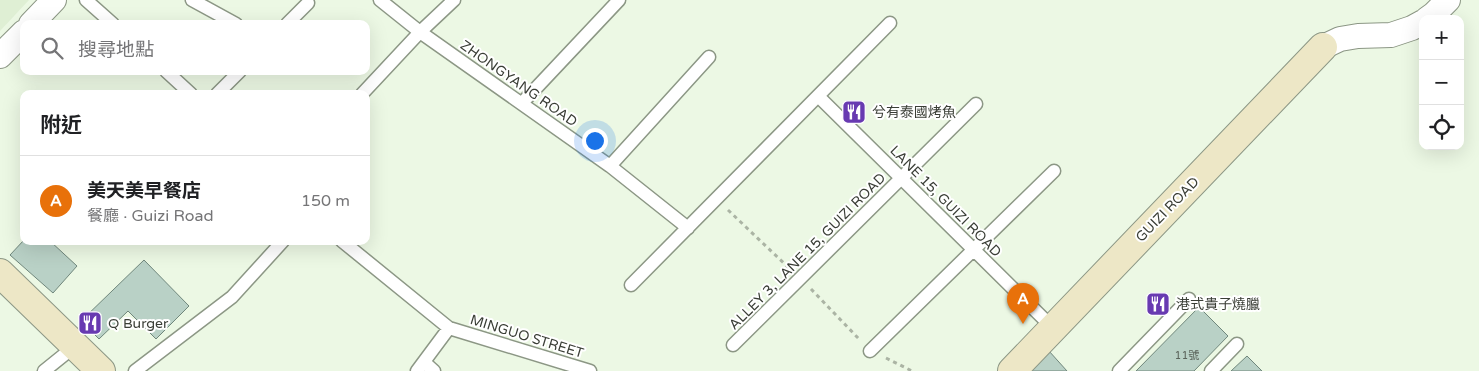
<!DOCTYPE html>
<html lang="zh-TW">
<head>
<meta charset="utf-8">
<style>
	body { margin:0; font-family:"Varela Round","Noto Sans TC",sans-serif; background:#f2f2f2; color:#202124 }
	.controls { position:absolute; right:15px; top:15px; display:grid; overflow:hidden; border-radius:10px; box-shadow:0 5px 20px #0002 }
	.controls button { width:45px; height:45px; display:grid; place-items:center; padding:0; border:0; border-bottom:1px solid #e0e0e0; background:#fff; color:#202124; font:25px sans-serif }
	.you { position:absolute; left:594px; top:140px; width:18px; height:18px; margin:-12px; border:4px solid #fff; border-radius:50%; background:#1a73e8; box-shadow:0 0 0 8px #1a73e833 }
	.badge { display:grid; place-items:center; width:32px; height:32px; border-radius:50%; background:#7c3aed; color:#fff; font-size:16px; font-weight:700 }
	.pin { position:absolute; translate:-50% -41px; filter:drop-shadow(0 1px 2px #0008) }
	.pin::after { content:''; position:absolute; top:26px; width:18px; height:15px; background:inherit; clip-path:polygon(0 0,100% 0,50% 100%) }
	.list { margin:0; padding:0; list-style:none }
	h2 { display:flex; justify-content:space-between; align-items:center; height:65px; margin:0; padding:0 20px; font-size:21px }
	h2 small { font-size:16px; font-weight:400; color:#757577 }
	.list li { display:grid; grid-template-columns:32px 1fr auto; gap:15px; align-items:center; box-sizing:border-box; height:90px; padding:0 20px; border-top:1px solid #e0e0e0 }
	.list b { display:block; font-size:19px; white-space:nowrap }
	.list p { margin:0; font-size:16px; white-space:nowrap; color:#757577 }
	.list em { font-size:16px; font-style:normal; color:#757577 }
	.icon { flex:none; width:28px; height:28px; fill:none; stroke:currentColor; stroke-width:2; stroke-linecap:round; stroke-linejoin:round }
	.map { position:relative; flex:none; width:1479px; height:371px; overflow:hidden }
	.search { position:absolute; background:#fff; box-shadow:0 5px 20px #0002; left:20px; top:20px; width:350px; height:55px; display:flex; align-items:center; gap:12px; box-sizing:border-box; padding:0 18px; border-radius:10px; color:#757577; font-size:19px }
	.panel { position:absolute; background:#fff; box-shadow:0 5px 20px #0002; left:20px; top:90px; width:350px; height:155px; border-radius:10px }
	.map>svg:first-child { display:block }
	.built { fill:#dfefd4 }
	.building { fill:#b9d1c6; stroke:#70877c }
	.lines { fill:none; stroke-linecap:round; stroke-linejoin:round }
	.lane-casing { stroke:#8c9785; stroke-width:15 }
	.street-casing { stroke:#8c9785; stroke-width:26 }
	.secondary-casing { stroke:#8c9785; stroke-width:30 }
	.path { stroke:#abb4a4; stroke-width:3; stroke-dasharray:4 4; stroke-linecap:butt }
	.lane { stroke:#fff; stroke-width:12 }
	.street { stroke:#fff; stroke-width:24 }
	.secondary { stroke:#ede7c6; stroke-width:28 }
	.labels { text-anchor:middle; stroke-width:4; stroke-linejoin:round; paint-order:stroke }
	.number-label { font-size:11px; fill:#5a635a }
	.street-label { font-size:14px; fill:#3a3e36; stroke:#fff }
	.poi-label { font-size:14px; fill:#3a3e36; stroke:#fff; text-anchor:start }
</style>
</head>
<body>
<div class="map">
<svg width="1479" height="371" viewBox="0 0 1479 371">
	<rect width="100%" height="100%" fill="#ecf8e4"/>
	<path class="built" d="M0,0H29L0,31Z"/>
	<path class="building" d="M24,240V241H50L77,266L53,293L10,255Z
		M144,260L189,306L156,339L128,311L99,339L81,321Z
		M1199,307L1228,336L1194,371H1136Z
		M1049,351L1067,371H1030Z
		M1247,356L1262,371H1231Z"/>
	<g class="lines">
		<g class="lane-casing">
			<path id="lane" d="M86,0L113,24
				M192,0L236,24
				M380,0L420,32L610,166L688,228
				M287,24L308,3
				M166,71L191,94
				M217,94L240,71
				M362,94L420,32L454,0
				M818,96L1053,328
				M522,103L619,0
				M610,166L709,57
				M342,241L449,328
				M631,285L890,23
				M733,345L976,104
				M870,351L1054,171
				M424,362L434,371
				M44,371L75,346
				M135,371L232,297L283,241
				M417,371L449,328L590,371
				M1119,371L1189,299
				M1211,371L1237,344"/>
		</g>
		<g class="street-casing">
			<path id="street" d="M1427,19L1434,14L1448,0
				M31,24L54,0
				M1323,47L1340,39L1358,36L1391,35L1412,28L1423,22
				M0,56L24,32"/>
		</g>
		<g class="secondary-casing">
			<path id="secondary" d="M0,273L101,371
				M1012,371L1323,47"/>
		</g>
		<path class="path" d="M728,210L789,268
			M811,289L859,339
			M886,358L912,371"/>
		<use href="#lane" class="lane"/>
		<use href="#street" class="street"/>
		<use href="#secondary" class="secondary"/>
	</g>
	<defs>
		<g id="restaurant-square" transform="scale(1.25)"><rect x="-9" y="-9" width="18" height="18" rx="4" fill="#683ab1" stroke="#fff"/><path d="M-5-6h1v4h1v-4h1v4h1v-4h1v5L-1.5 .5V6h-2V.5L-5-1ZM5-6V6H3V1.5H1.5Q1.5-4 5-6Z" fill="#fff"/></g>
	</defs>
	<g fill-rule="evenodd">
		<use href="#restaurant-square" x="854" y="112"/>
		<use href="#restaurant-square" x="1158" y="304"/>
		<use href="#restaurant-square" x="90" y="323"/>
	</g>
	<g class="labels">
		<g class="number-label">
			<text x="1187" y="359">11號</text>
		</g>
		<g class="street-label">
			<text transform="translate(519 83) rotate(35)" y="5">ZHONGYANG ROAD</text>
			<text transform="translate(946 201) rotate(45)" y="5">LANE 15, GUIZI ROAD</text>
			<text transform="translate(1167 209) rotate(-46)" y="5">GUIZI ROAD</text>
			<text transform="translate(807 251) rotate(-45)" y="5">ALLEY 3, LANE 15, GUIZI ROAD</text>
			<text transform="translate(527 336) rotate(17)" y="5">MINGUO STREET</text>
		</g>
		<g class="poi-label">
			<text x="872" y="117">兮有泰國烤魚</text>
			<text x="1176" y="309">港式貴子燒臘</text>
			<text x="108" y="328">Q Burger</text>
		</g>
	</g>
</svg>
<div class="controls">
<button>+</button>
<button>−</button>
<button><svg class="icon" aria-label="locate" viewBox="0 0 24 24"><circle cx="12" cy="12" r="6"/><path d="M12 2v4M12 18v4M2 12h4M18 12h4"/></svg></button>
</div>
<div class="you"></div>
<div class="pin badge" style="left:1023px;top:324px;background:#e8710a">A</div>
<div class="search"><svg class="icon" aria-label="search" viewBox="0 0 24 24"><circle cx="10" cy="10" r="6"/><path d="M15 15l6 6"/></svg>搜尋地點</div>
<section class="panel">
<h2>附近<small></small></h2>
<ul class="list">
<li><span class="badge" style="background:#e8710a">A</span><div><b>美天美早餐店</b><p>餐廳 · Guizi Road</p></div><em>150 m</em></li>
</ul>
</section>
</div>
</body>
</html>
